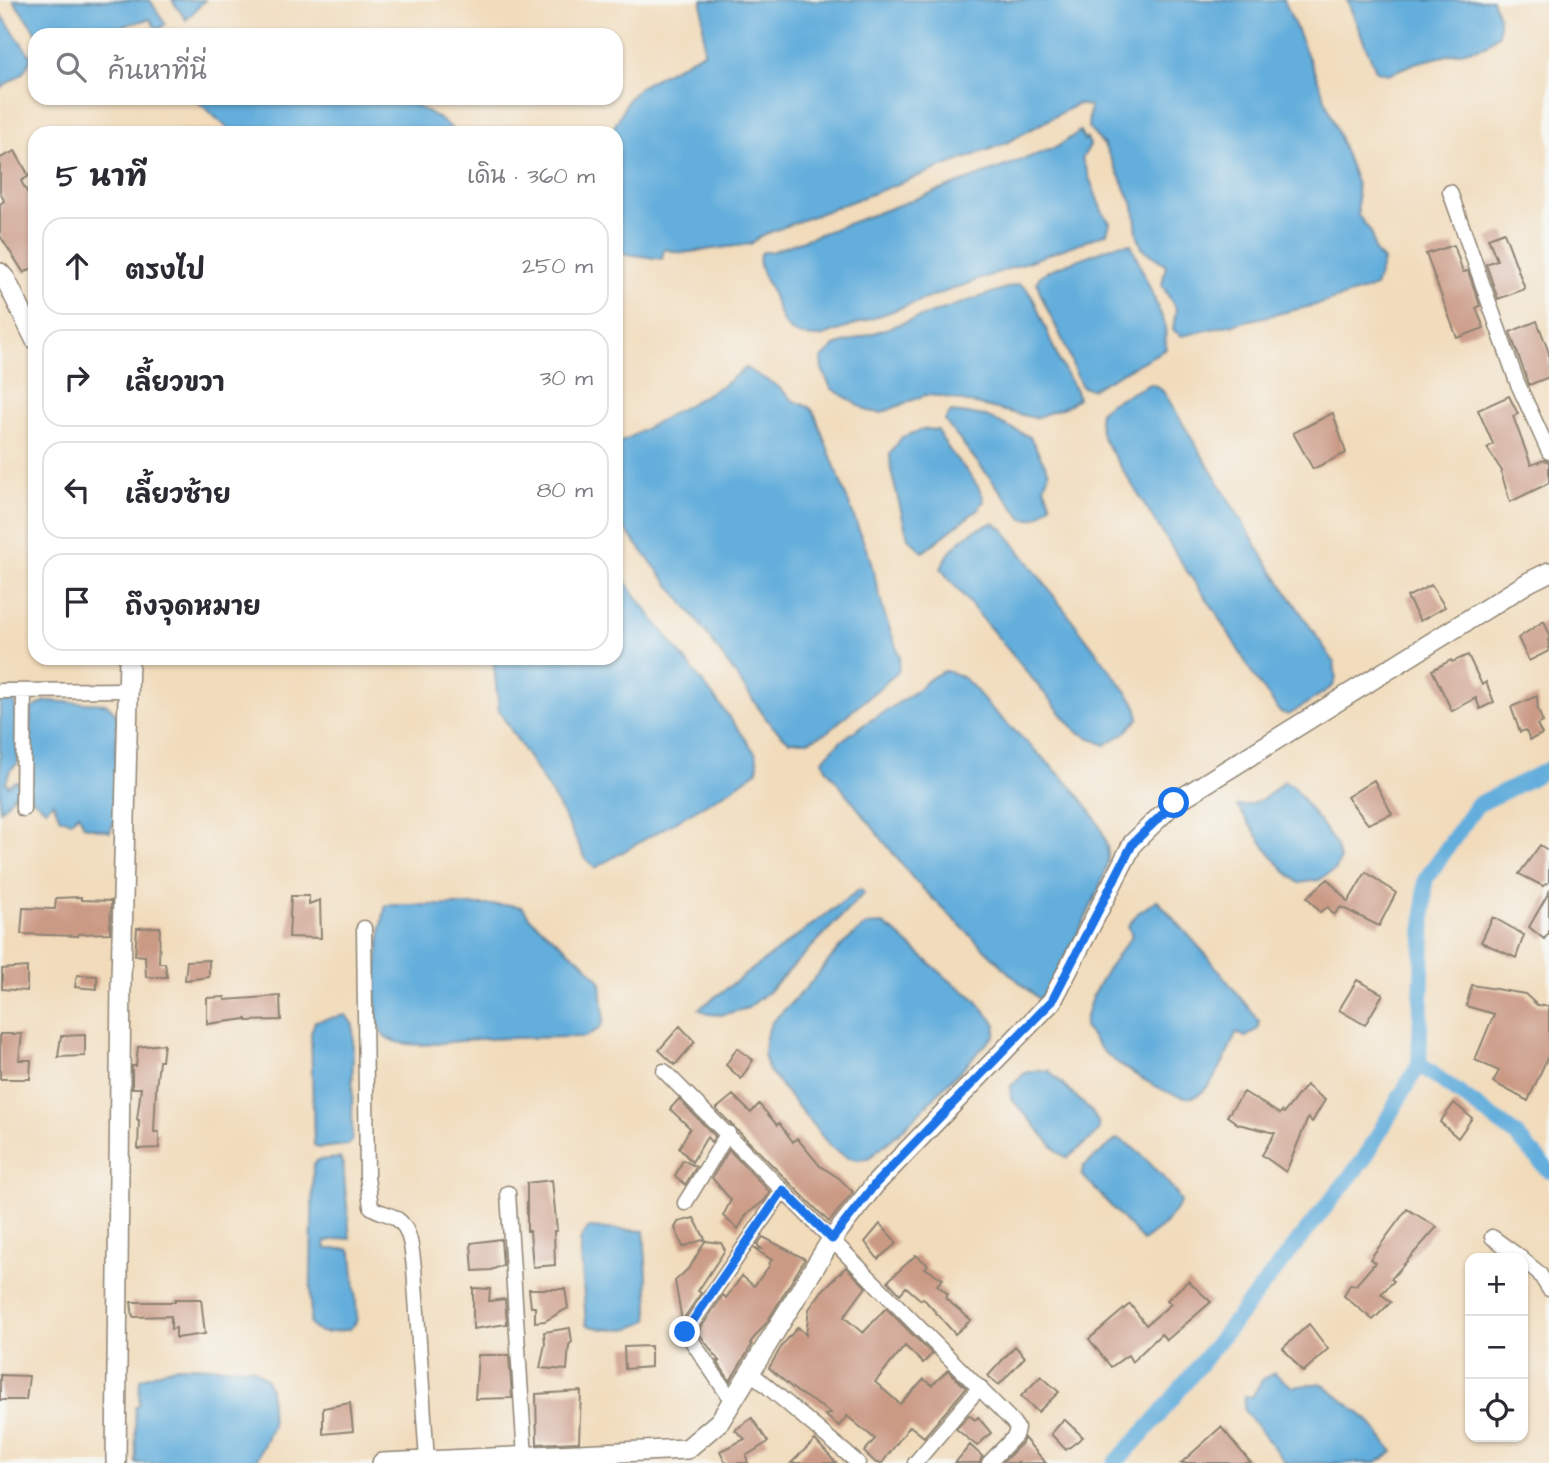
<!DOCTYPE html>
<html lang="th">
<head>
<meta charset="utf-8">
<style>
	body { margin:0; font-family:"Architects Daughter","Playpen Sans Thai",sans-serif; background:#f7f7f7; color:#2b2b33 }
	.controls { position:absolute; right:21px; bottom:21px; display:grid; overflow:hidden; border-radius:14px; box-shadow:0 2px 5px #0004 }
	.controls button { width:63px; height:63px; display:grid; place-items:center; padding:0; border:0; border-bottom:2px solid #e1e1e2; background:#fff; color:#2b2b33; font:35px sans-serif }
	.stop { position:absolute; width:21px; height:21px; margin:-16px; border:5px solid #1a73e8; border-radius:50%; background:#fff }
	.stop.end { background:#1a73e8; border-color:#fff; box-shadow:0 2px 7px #0008 }
	.list { margin:0; padding:0; list-style:none }
	h2 { display:flex; justify-content:space-between; align-items:center; height:91px; margin:0; padding:0 28px; font-size:30px }
	h2 small { font-size:23px; font-weight:400; color:#7c7c81 }
	.list li { display:grid; grid-template-columns:46px 1fr auto; gap:21px; align-items:center; box-sizing:border-box; height:98px; margin:0 14px 14px; padding:0 14px; border:2px solid #e1e1e2; border-radius:21px }
	.list b { display:block; font-size:26px; white-space:nowrap }
	.list em { font-size:23px; font-style:normal; color:#7c7c81 }
	.icon { flex:none; width:38px; height:38px; fill:none; stroke:currentColor; stroke-width:2; stroke-linecap:round; stroke-linejoin:round }
	.map { position:relative; flex:none; width:1549px; height:1463px; overflow:hidden }
	.search { position:absolute; background:#fff; box-shadow:0 2px 5px #0004; left:28px; top:28px; width:595px; height:77px; display:flex; align-items:center; gap:18px; box-sizing:border-box; padding:0 24px; border-radius:21px; color:#7c7c81; font-size:26px }
	.panel { position:absolute; background:#fff; box-shadow:0 2px 5px #0004; left:28px; top:126px; width:595px; height:539px; border-radius:21px }
	.map>svg:first-child { display:block }
	.water { fill:#64aedc; stroke:#486c84; stroke-width:2 }
	.lines { fill:none; stroke-linecap:round; stroke-linejoin:round }
	.canal { stroke:#64aedc; stroke-width:16 }
	.building { fill:#cb9a85 }
	.street-casing { stroke:#8e8373; stroke-width:17 }
	.secondary-casing { stroke:#8e8373; stroke-width:22 }
	.street { stroke:#fff; stroke-width:14 }
	.secondary { stroke:#fff; stroke-width:19 }
	.route { stroke:#1a73e8; stroke-width:9 }
</style>
</head>
<body>
<div class="map">
<svg width="1549" height="1463" viewBox="0 0 1549 1463">
	<rect width="100%" height="100%" fill="#f6f6f2"/>
	<filter id="ink" filterUnits="userSpaceOnUse"><feTurbulence type="fractalNoise" baseFrequency=".0143" numOctaves="2"/><feDisplacementMap in="SourceGraphic" scale="14" xChannelSelector="R" yChannelSelector="G"/><feConvolveMatrix kernelMatrix="1 2 1 2 8 2 1 2 1" color-interpolation-filters="sRGB"/></filter>
	<filter id="wash" filterUnits="userSpaceOnUse"><feTurbulence type="fractalNoise" baseFrequency=".00686" numOctaves="4" result="noise"/><feDisplacementMap in="SourceGraphic" scale="28" xChannelSelector="R" yChannelSelector="G"/><feGaussianBlur stdDeviation="1.57" result="paint"/><feColorMatrix in="noise" values="0 0 0 0 0 0 0 0 0 0 0 0 0 0 0 0 0 1.4 0 .05"/><feComposite in="paint" operator="in"/></filter>
	<g filter="url(#wash)">
		<rect width="100%" height="100%" fill="#f1dbbb"/>
		<path class="water" d="M13,0H150L165,24L161,28L155,27L150,19L86,35H38Z
			M172,0H205L186,20Z
			M702,0H1284L1320,85L1357,185L1358,215L1371,232L1375,252L1383,261L1375,287L1316,305L1182,336L1173,330L1176,309L1162,285L1166,265L1142,248L1137,233L1134,206L1104,145L1088,128L1090,106L1077,104L1006,143L760,236L751,244L682,253L664,249L662,259L619,253L616,248V133H611L629,98L641,86L704,52Z
			M1347,0H1492L1499,16V34L1485,46L1415,63L1389,74L1376,71Z
			M0,13L32,58L22,74L0,88Z
			M194,98H402L435,116L450,127L454,133H233Z
			M1080,131L1084,140L1087,138L1090,145L1082,159L1102,211L1110,223L1107,233L821,337C780,337 784,322 771,291C766,279 757,267 760,255L763,252H771L1057,147Z
			M1119,244H1131L1165,324L1166,349L1092,389L1082,387C1075,374 1072,363 1067,350C1058,327 1043,307 1037,282L1040,276L1050,270Z
			M1018,284L1026,288L1034,300L1059,361L1076,391L1078,398L1067,406L1035,418L941,396L925,395L881,413L868,411L831,388L822,369L821,359L835,346Z
			M746,368L777,386L794,401L809,407L814,412L870,559L884,613L900,657L898,672L826,733L808,741H789L770,724L697,620L616,518V445L723,385Z
			M1150,384L1159,387L1165,394L1264,558L1334,662L1336,678L1333,686L1289,715L1280,712L1255,678L1216,612L1186,570L1102,437L1099,420L1100,411L1112,402Z
			M951,412L986,416L1030,437L1049,472L1044,487L1051,504C1042,514 1037,521 1023,519L950,428L945,420Z
			M924,429L938,430C948,457 976,473 984,501L977,510L923,552L908,538L891,471L890,454L902,437Z
			M994,523L1003,529L1135,703L1139,718L1127,731L1105,745L1076,731L941,569C949,547 971,528 994,523Z
			M616,568C660,632 712,690 756,754L758,764L757,771L732,789L595,868L586,859L557,803L499,711L493,658H616Z
			M945,671C968,675 975,690 989,706C998,715 1007,724 1016,732C1046,762 1104,809 1108,853C1111,879 1058,970 1043,997L1039,999L1009,973L915,881L826,768L823,760C843,732 887,713 914,692C928,682 927,678 945,671Z
			M0,693L14,701L17,716L18,763L10,770L6,782L8,786L15,781L19,782L17,792L0,811Z
			M46,701L107,704L117,715L115,820L110,832L84,826L79,814L71,821L60,818L53,802L46,809L27,795L31,709Z
			M1283,781L1293,786L1336,845L1340,860L1336,869L1319,880L1299,883C1273,863 1256,833 1237,806C1257,805 1270,796 1283,781Z
			M860,889L864,893L769,991L748,1008L721,1015L708,1014L699,1009Z
			M1157,900L1208,957L1259,1021V1028L1246,1037L1236,1033C1229,1050 1214,1088 1196,1096C1177,1105 1120,1066 1105,1053C1097,1046 1092,1035 1084,1028C1087,995 1112,961 1132,936L1128,926L1138,913Z
			M386,905H511L522,907L531,919L585,964L601,982L604,1018L600,1028L585,1037C549,1037 513,1038 477,1039C452,1041 425,1048 401,1043C395,1042 385,1038 382,1033C369,1013 380,928 386,905Z
			M883,924L895,932L949,980L974,998L996,1024L995,1035L900,1132L869,1158L857,1160L848,1158L830,1146L769,1071L764,1054L765,1040L771,1023L806,988L842,945L866,925Z
			M346,1015L353,1025L352,1139L348,1145L320,1148L314,1145L311,1033L315,1021Z
			M1038,1070L1049,1071L1092,1112L1098,1122L1099,1129L1093,1137L1067,1158L1059,1153L1011,1098L1010,1087L1025,1073Z
			M1117,1139C1132,1141 1174,1187 1181,1202L1165,1224L1143,1241L1082,1175L1083,1167Z
			M340,1158L343,1165L350,1238L325,1241L326,1249H348L352,1253L357,1316L356,1322L350,1329C336,1331 318,1338 310,1324L313,1165L318,1160Z
			M588,1228L644,1231L649,1306L648,1320C628,1333 608,1331 586,1325L580,1241Z
			M177,1366L253,1368L266,1379L270,1389L272,1426L255,1463H136L135,1407L139,1404L140,1379Z
			M1274,1373L1293,1387L1321,1383L1368,1420L1393,1452L1376,1463H1286L1244,1410L1245,1396L1252,1397L1262,1380Z"/>
		<g class="lines">
			<path class="canal" d="M1419,1064L1515,1134L1549,1171
				M1115,1463L1157,1418L1364,1159L1419,1064L1425,880L1477,805L1549,769"/>
		</g>
		<g id="blocks">
			<path class="building" d="M15,151L29,176L21,181L35,206V266L24,273L0,236V204L4,201L0,191V158Z
				M1504,232L1525,289L1498,299L1486,264L1497,260L1488,238Z
				M1454,245L1463,272L1468,271L1480,306L1476,308L1484,328L1457,338L1426,254Z
				M1537,321L1549,353V377L1529,385L1510,332Z
				M1509,396L1518,414L1513,416L1531,465L1544,460L1549,462V483L1510,502L1501,472L1502,471L1487,448L1493,444L1478,410Z
				M1333,413L1346,453L1313,469L1293,433Z
				M1431,585L1445,607L1420,621L1407,597Z
				M1544,621L1549,633V651L1529,661L1518,638Z
				M1468,655L1482,685L1486,682L1494,702L1480,709L1476,698L1452,711L1432,670L1451,660L1452,662Z
				M1537,696L1538,710L1543,722L1537,725L1542,734L1530,740L1526,730L1520,732L1511,707Z
				M1374,780L1392,814L1368,824L1347,797Z
				M1540,845L1549,851V882L1543,886L1519,874Z
				M1366,872L1396,893L1379,926L1341,907L1334,915L1328,907L1320,912L1307,897L1328,879L1348,902Z
				M1549,892V933L1544,939L1529,927Z
				M291,896H309V904L320,900L321,938L289,937Z
				M81,897V900L111,901L110,933L78,934V936L21,934L23,908L55,909L56,898Z
				M1493,917L1524,935L1516,958L1481,942Z
				M160,927L159,963H165L167,977H146L145,956L135,955L137,928Z
				M209,960V977L185,980L187,961Z
				M27,967V991L2,989V969Z
				M77,975L97,976V989L75,987Z
				M1357,980L1383,994L1365,1025L1339,1010Z
				M1472,985L1525,994L1537,1005L1549,1006V1054L1528,1101L1493,1082L1499,1071L1475,1060L1494,1014L1466,1006Z
				M280,996L281,1020L247,1021V1019L207,1024V998L225,997V1000Z
				M680,1026L695,1042L675,1065L659,1050Z
				M0,1034H22L19,1060H31L30,1079H0Z
				M85,1035V1056L58,1057L61,1036Z
				M164,1044L162,1061H159L156,1089L154,1132H159V1148L138,1149L139,1120H137L141,1088H132V1066H136L138,1047Z
				M737,1048L753,1060L741,1079L726,1065Z
				M1306,1085L1325,1100L1312,1122L1308,1118L1286,1172L1262,1155L1275,1133L1238,1124L1227,1116L1244,1092L1280,1114L1282,1111L1284,1113Z
				M733,1095L751,1113L759,1104L777,1125L779,1123L793,1142L797,1138L820,1166L839,1178L853,1192L829,1222L716,1109Z
				M679,1099L715,1136L711,1142L707,1137L692,1162L679,1148L690,1128L670,1109Z
				M1454,1103L1472,1118L1458,1138L1440,1122Z
				M729,1150L770,1192L764,1201L747,1214L738,1229L723,1216L731,1200L712,1178Z
				M683,1160L696,1167L685,1185L675,1176Z
				M552,1180L557,1231H554L555,1265L533,1267L530,1231H527V1183Z
				M1407,1209L1437,1227L1391,1279L1394,1281L1381,1294L1391,1302L1373,1320L1344,1296L1350,1284L1356,1285L1375,1263L1370,1259Z
				M694,1218L705,1239L683,1247L675,1228L678,1222Z
				M880,1224L897,1243L878,1259L865,1242Z
				M763,1237L805,1259L767,1322L750,1343L752,1345L730,1381L717,1361H719L698,1332L723,1295L726,1298L742,1276L754,1286L770,1265L769,1264L772,1260L755,1249H762L757,1245Z
				M501,1239L503,1265L491,1270L473,1271L471,1243Z
				M705,1241L721,1243L725,1250L698,1291L701,1293L682,1321L675,1281L690,1267Z
				M916,1255L928,1265L925,1268L943,1279L937,1285L948,1294L945,1298L971,1320L955,1334L923,1298L921,1300L906,1287L900,1294L888,1281Z
				M846,1267L866,1287L844,1317L863,1333L886,1308L932,1354L923,1363L905,1346L875,1382L900,1404L924,1379L932,1385L948,1370L966,1388L924,1437L910,1426L882,1463H876L864,1452L875,1439L847,1416L839,1426L825,1415L831,1413L796,1391L769,1368L783,1344L798,1327L806,1335L809,1309L822,1291Z
				M1188,1281L1211,1302L1167,1340L1161,1334L1132,1362L1128,1355L1111,1367L1089,1339L1130,1304L1146,1325L1171,1304L1167,1300Z
				M473,1288L490,1289L489,1301L505,1299L507,1324L473,1329Z
				M529,1289H565L568,1308L545,1321L535,1322V1307H531Z
				M175,1299H201L205,1334L176,1338V1328L171,1329V1316L133,1317L131,1302H175Z
				M1309,1324L1328,1349L1303,1372L1283,1348Z
				M570,1328L572,1342L569,1345L567,1370L540,1368L545,1344L544,1332Z
				M651,1346V1367L625,1369L624,1347Z
				M1015,1346L1025,1357L999,1385L988,1376Z
				M478,1355H509L512,1398L475,1399Z
				M0,1375L29,1376L26,1400H0Z
				M1041,1376L1059,1392L1038,1412L1021,1396Z
				M581,1391L579,1442L537,1444L536,1394Z
				M350,1403L353,1431L323,1434V1408Z
				M969,1415L975,1420L978,1417L991,1433L977,1446L956,1429Z
				M752,1418L768,1442L746,1456L748,1463H726L720,1451L745,1439L735,1430Z
				M1064,1419L1083,1437L1066,1450L1051,1434Z
				M1221,1427L1251,1463H1181Z
				M1024,1438L1046,1463H1002L1022,1443Z
				M815,1440L836,1463H791Z
				M970,1445L982,1456L980,1463H955Z"/>
		</g>
	</g>
	<g filter="url(#ink)">
		<use href="#blocks" fill-opacity="0" stroke="#8e8373" stroke-width="2"/>
		<g class="lines">
			<g class="street-casing">
				<path id="street" d="M1450,192L1517,382L1549,452
					M0,691L129,690
					M23,809L24,691
					M364,928L367,1177L371,1207C379,1213 389,1213 397,1219C411,1228 412,1252 414,1268L427,1461
					M664,1071L1012,1421L1017,1428L1015,1436L989,1463
					M508,1193L525,1457
					M685,1203L728,1133
					M1492,1237L1521,1258
					M1523,1260L1539,1273L1549,1289
					M749,1371L858,1463
					M732,1401L686,1332L783,1190
					M915,1463L980,1387"/>
			</g>
			<g class="secondary-casing">
				<path id="secondary" d="M0,273L6,280L35,339
					M116,1463L121,979L129,658
					M382,1463L687,1449L720,1421L832,1239L876,1183L1052,1001L1133,843L1174,803L1529,582L1549,572"/>
			</g>
			<use href="#street" class="street"/>
			<use href="#secondary" class="secondary"/>
		</g>
	</g>
	<g class="lines" filter="url(#ink)">
		<path class="route" d="M685,1332L783,1190L832,1239L876,1183L1052,1001L1133,843L1174,803"/>
	</g>
</svg>
<div class="controls">
<button>+</button>
<button>−</button>
<button><svg class="icon" aria-label="locate" viewBox="0 0 24 24"><circle cx="12" cy="12" r="6"/><path d="M12 2v4M12 18v4M2 12h4M18 12h4"/></svg></button>
</div>
<div class="stop" style="left:1174px;top:803px"></div>
<div class="stop end" style="left:685px;top:1332px"></div>
<div class="search"><svg class="icon" aria-label="search" viewBox="0 0 24 24"><circle cx="10" cy="10" r="6"/><path d="M15 15l6 6"/></svg>ค้นหาที่นี่</div>
<section class="panel">
<h2>5 นาที<small>เดิน · 360 m</small></h2>
<ul class="list">
<li><svg class="icon" aria-label="ahead" viewBox="0 0 24 24"><path d="M12 20V5M6 11l6-6 6 6"/></svg><div><b>ตรงไป</b></div><em>250 m</em></li>
<li><svg class="icon" aria-label="right" viewBox="0 0 24 24"><path d="M7 20v-9h11M14 6l5 5-5 5"/></svg><div><b>เลี้ยวขวา</b></div><em>30 m</em></li>
<li><svg class="icon" aria-label="left" viewBox="0 0 24 24"><path d="M17 20v-9H6M10 6l-5 5 5 5"/></svg><div><b>เลี้ยวซ้าย</b></div><em>80 m</em></li>
<li><svg class="icon" aria-label="arrive" viewBox="0 0 24 24"><path d="M6 21V4h12l-3 4 3 4H6"/></svg><div><b>ถึงจุดหมาย</b></div></li>
</ul>
</section>
</div>
</body>
</html>
